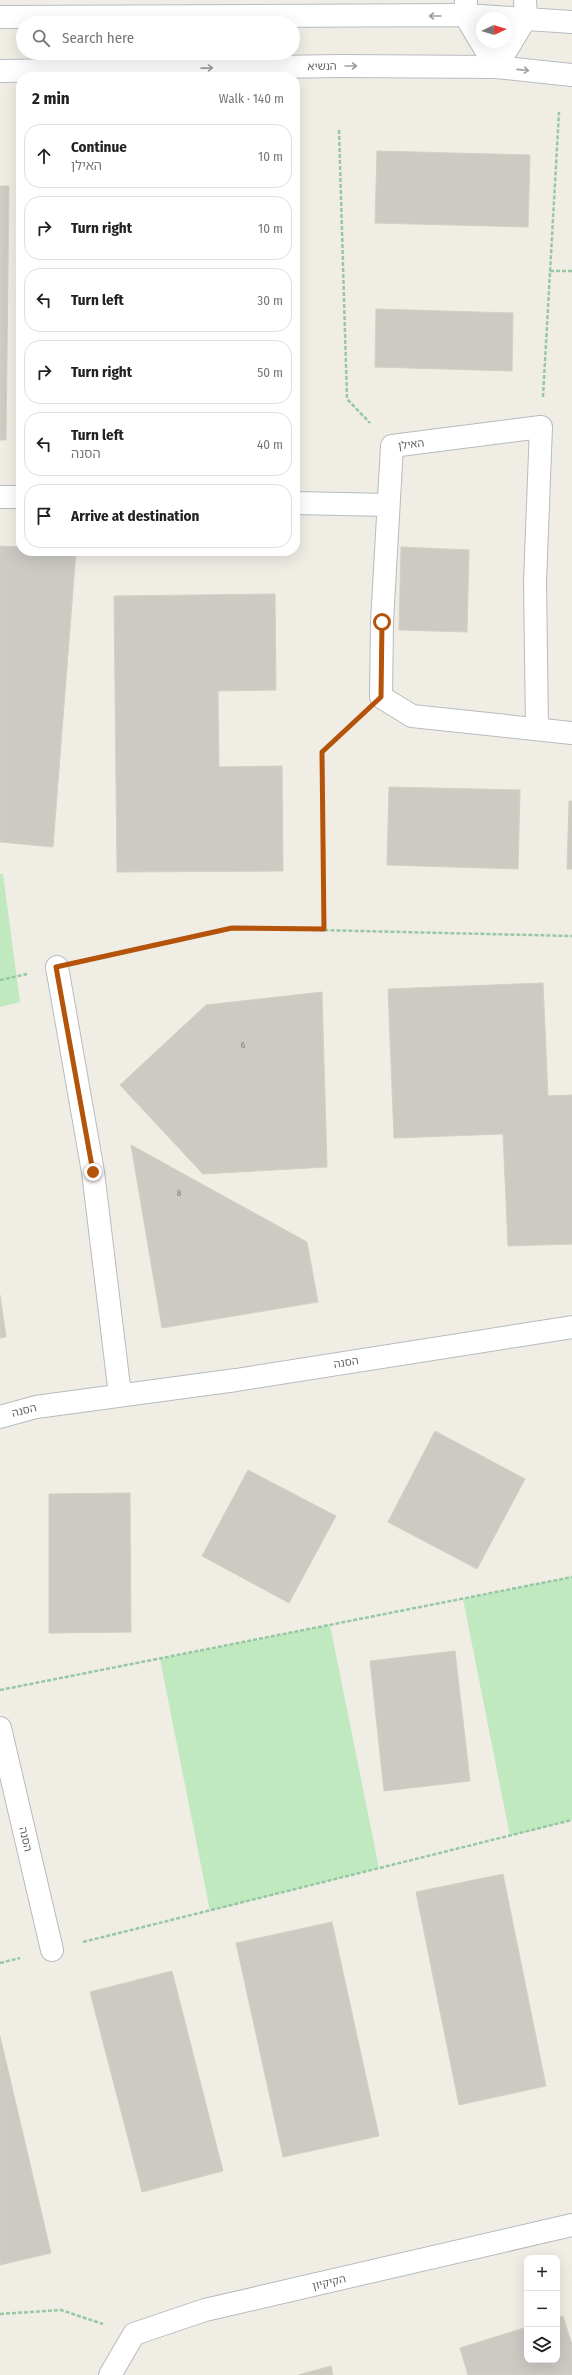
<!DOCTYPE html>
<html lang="en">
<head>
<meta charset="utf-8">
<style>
	body { margin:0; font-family:"Fira Sans Condensed","Noto Sans Hebrew",sans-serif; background:#f2f2f2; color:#222 }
	.controls { position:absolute; right:12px; bottom:12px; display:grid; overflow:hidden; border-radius:8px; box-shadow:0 4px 16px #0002 }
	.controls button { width:36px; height:36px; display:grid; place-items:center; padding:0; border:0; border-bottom:1px solid #e0e0e0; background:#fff; color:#222; font:20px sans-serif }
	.compass { position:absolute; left:476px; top:12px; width:36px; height:36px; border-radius:50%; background:#fff; box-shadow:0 4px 16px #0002; rotate:86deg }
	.stop { position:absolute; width:12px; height:12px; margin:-9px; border:3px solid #b45309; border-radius:50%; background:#fff }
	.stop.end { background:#b45309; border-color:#fff; box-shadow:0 1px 4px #0008 }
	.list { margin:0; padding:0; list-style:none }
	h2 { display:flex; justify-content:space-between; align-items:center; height:52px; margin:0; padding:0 16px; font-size:17px }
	h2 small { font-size:13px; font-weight:400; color:#767676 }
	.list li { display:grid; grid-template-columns:26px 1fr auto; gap:12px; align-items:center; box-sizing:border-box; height:64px; margin:0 8px 8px; padding:0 8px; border:1px solid #e0e0e0; border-radius:16px }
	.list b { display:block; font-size:15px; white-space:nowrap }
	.list p { margin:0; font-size:13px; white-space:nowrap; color:#767676 }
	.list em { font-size:13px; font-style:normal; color:#767676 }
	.icon { flex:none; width:22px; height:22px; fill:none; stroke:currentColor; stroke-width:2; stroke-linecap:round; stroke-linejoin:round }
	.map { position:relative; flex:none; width:572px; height:2375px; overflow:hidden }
	.search { position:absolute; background:#fff; box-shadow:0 4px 16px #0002; left:16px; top:16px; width:284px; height:44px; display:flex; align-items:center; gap:10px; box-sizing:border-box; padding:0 14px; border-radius:22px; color:#767676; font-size:15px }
	.panel { position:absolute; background:#fff; box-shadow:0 4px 16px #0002; left:16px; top:72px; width:284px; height:484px; border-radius:16px }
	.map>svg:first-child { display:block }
	.green { fill:#c0e9c0 }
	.building { fill:#cdcac4; stroke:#d5cfc2 }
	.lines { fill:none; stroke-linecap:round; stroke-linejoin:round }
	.street-casing { stroke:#b7bbbf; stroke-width:24 }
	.secondary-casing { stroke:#b8bcc1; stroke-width:24 }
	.path { stroke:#97c8a5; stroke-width:2.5; stroke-dasharray:4 2; stroke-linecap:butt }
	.street { stroke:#fff; stroke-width:22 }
	.secondary { stroke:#fff; stroke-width:22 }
	.oneway { stroke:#9da0a3 }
	.route { stroke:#b45309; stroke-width:5 }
	.labels { text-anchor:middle; stroke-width:3.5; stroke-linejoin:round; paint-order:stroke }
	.number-label { font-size:9px; fill:#787b7e }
	.street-label { font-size:11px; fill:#5c6166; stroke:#fff }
</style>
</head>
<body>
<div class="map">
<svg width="572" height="2375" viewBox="0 0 572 2375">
	<rect width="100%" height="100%" fill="#f0ede5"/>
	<path class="green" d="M0,874H3L20,1002L0,1007Z
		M572,1577V1820L510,1836L463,1599Z
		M330,1625L379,1868L210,1911L160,1659Z"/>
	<path class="building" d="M377,151L530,155L528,227L375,223Z
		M0,186H9L6,440H0Z
		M376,309L513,313L512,371L375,367Z
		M0,546L21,547V551H76L53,847L0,842Z
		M401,547L469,550L467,632L399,630Z
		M275,594L276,690L218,691L219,767L282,766L283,871L117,872L114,596Z
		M389,787L520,790L518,869L387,865Z
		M569,801H572V869H567Z
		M543,983L548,1096L572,1095V1244L508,1246L503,1134L394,1138L388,989Z
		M322,992L327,1167L203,1174L120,1085L206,1005Z
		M131,1145L307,1242L318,1302L162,1328Z
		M0,1295L6,1337L0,1338Z
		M435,1431L525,1479L477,1569L388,1522Z
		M248,1470L336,1516L289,1603L202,1556Z
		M130,1493L131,1632L49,1633V1494Z
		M455,1651L470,1781L384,1791L370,1661Z
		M503,1874L546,2086L459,2105L416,1892Z
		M332,1922L379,2136L283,2157L236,1943Z
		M172,1971L223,2171L142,2192L90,1992Z
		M0,2036L51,2253L0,2265Z
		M563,2316L572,2345V2375H468L460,2348L527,2327V2360H557V2318Z
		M331,2366L333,2375H298Z"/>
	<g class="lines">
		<g class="street-casing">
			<path id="street" d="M466,0L465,15L496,67L526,18L525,0
				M0,497H21
				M295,503L388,505
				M537,728L535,582L541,427L392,446L382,622L381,697L412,716L572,733
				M57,967L93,1172L120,1395
				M0,1417L36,1407L236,1380L572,1327
				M0,1728L52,1950
				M110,2375L134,2334L205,2310L572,2225"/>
		</g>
		<g class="secondary-casing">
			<path id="secondary" d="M0,17L465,15L572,22
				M0,71L341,66L496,67L572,75"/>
		</g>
		<path class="path" d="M339,130L347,399L370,423
			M550,271H572
			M543,397L559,112
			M324,929L322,752L359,718
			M88,960L232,928L572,936
			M0,980L27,974
			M0,1690L572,1577
			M83,1942L572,1820
			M0,1963L20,1958
			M0,2314L61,2310L103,2324"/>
		<use href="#street" class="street"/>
		<use href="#secondary" class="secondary"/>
	</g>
	<defs><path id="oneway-shaft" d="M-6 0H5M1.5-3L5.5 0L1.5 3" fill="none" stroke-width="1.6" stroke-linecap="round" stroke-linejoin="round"/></defs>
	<g class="oneway">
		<use href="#oneway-shaft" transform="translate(435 16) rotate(180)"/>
		<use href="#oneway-shaft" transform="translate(351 66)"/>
		<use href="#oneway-shaft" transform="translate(207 68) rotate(-1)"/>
		<use href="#oneway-shaft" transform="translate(523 70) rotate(6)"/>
	</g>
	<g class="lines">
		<path class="route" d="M93,1172L56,967L232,928L324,929L322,752L381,697L382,622"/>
	</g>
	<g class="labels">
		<g class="number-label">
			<text x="243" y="1048">6</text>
			<text x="179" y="1196">8</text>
		</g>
		<g class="street-label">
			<text transform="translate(322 66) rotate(-1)" y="4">הנשיא</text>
			<text transform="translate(411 444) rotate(-7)" y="4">האילן</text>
			<text transform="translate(346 1362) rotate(-9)" y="4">הסנה</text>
			<text transform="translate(24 1410) rotate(-14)" y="4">הסנה</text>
			<text transform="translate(26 1839) rotate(77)" y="4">הסנה</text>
			<text transform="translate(329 2282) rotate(-13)" y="4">הקיקיון</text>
		</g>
	</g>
</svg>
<div class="controls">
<button>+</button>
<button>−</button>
<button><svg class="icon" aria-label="layers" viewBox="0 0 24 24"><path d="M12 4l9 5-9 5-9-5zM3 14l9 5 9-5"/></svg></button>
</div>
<svg class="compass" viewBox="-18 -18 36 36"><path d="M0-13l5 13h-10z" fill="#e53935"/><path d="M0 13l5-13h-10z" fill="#767676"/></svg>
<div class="stop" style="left:382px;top:622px"></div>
<div class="stop end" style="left:93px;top:1172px"></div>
<div class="search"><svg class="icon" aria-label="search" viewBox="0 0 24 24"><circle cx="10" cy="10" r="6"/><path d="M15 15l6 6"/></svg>Search here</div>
<section class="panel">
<h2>2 min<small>Walk · 140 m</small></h2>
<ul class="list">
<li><svg class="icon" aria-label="ahead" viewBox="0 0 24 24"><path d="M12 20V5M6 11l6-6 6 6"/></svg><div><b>Continue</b><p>האילן</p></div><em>10 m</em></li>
<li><svg class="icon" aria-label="right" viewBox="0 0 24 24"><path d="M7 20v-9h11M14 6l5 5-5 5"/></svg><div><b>Turn right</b></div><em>10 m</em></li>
<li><svg class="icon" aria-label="left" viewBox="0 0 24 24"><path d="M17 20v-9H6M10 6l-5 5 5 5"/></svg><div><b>Turn left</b></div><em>30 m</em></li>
<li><svg class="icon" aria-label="right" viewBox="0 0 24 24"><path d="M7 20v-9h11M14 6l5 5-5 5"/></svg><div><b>Turn right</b></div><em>50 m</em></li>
<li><svg class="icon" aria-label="left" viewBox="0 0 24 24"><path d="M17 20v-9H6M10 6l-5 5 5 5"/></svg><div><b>Turn left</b><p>הסנה</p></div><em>40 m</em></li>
<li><svg class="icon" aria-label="arrive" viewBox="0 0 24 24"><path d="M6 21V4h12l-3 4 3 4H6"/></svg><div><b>Arrive at destination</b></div></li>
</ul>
</section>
</div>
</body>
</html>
